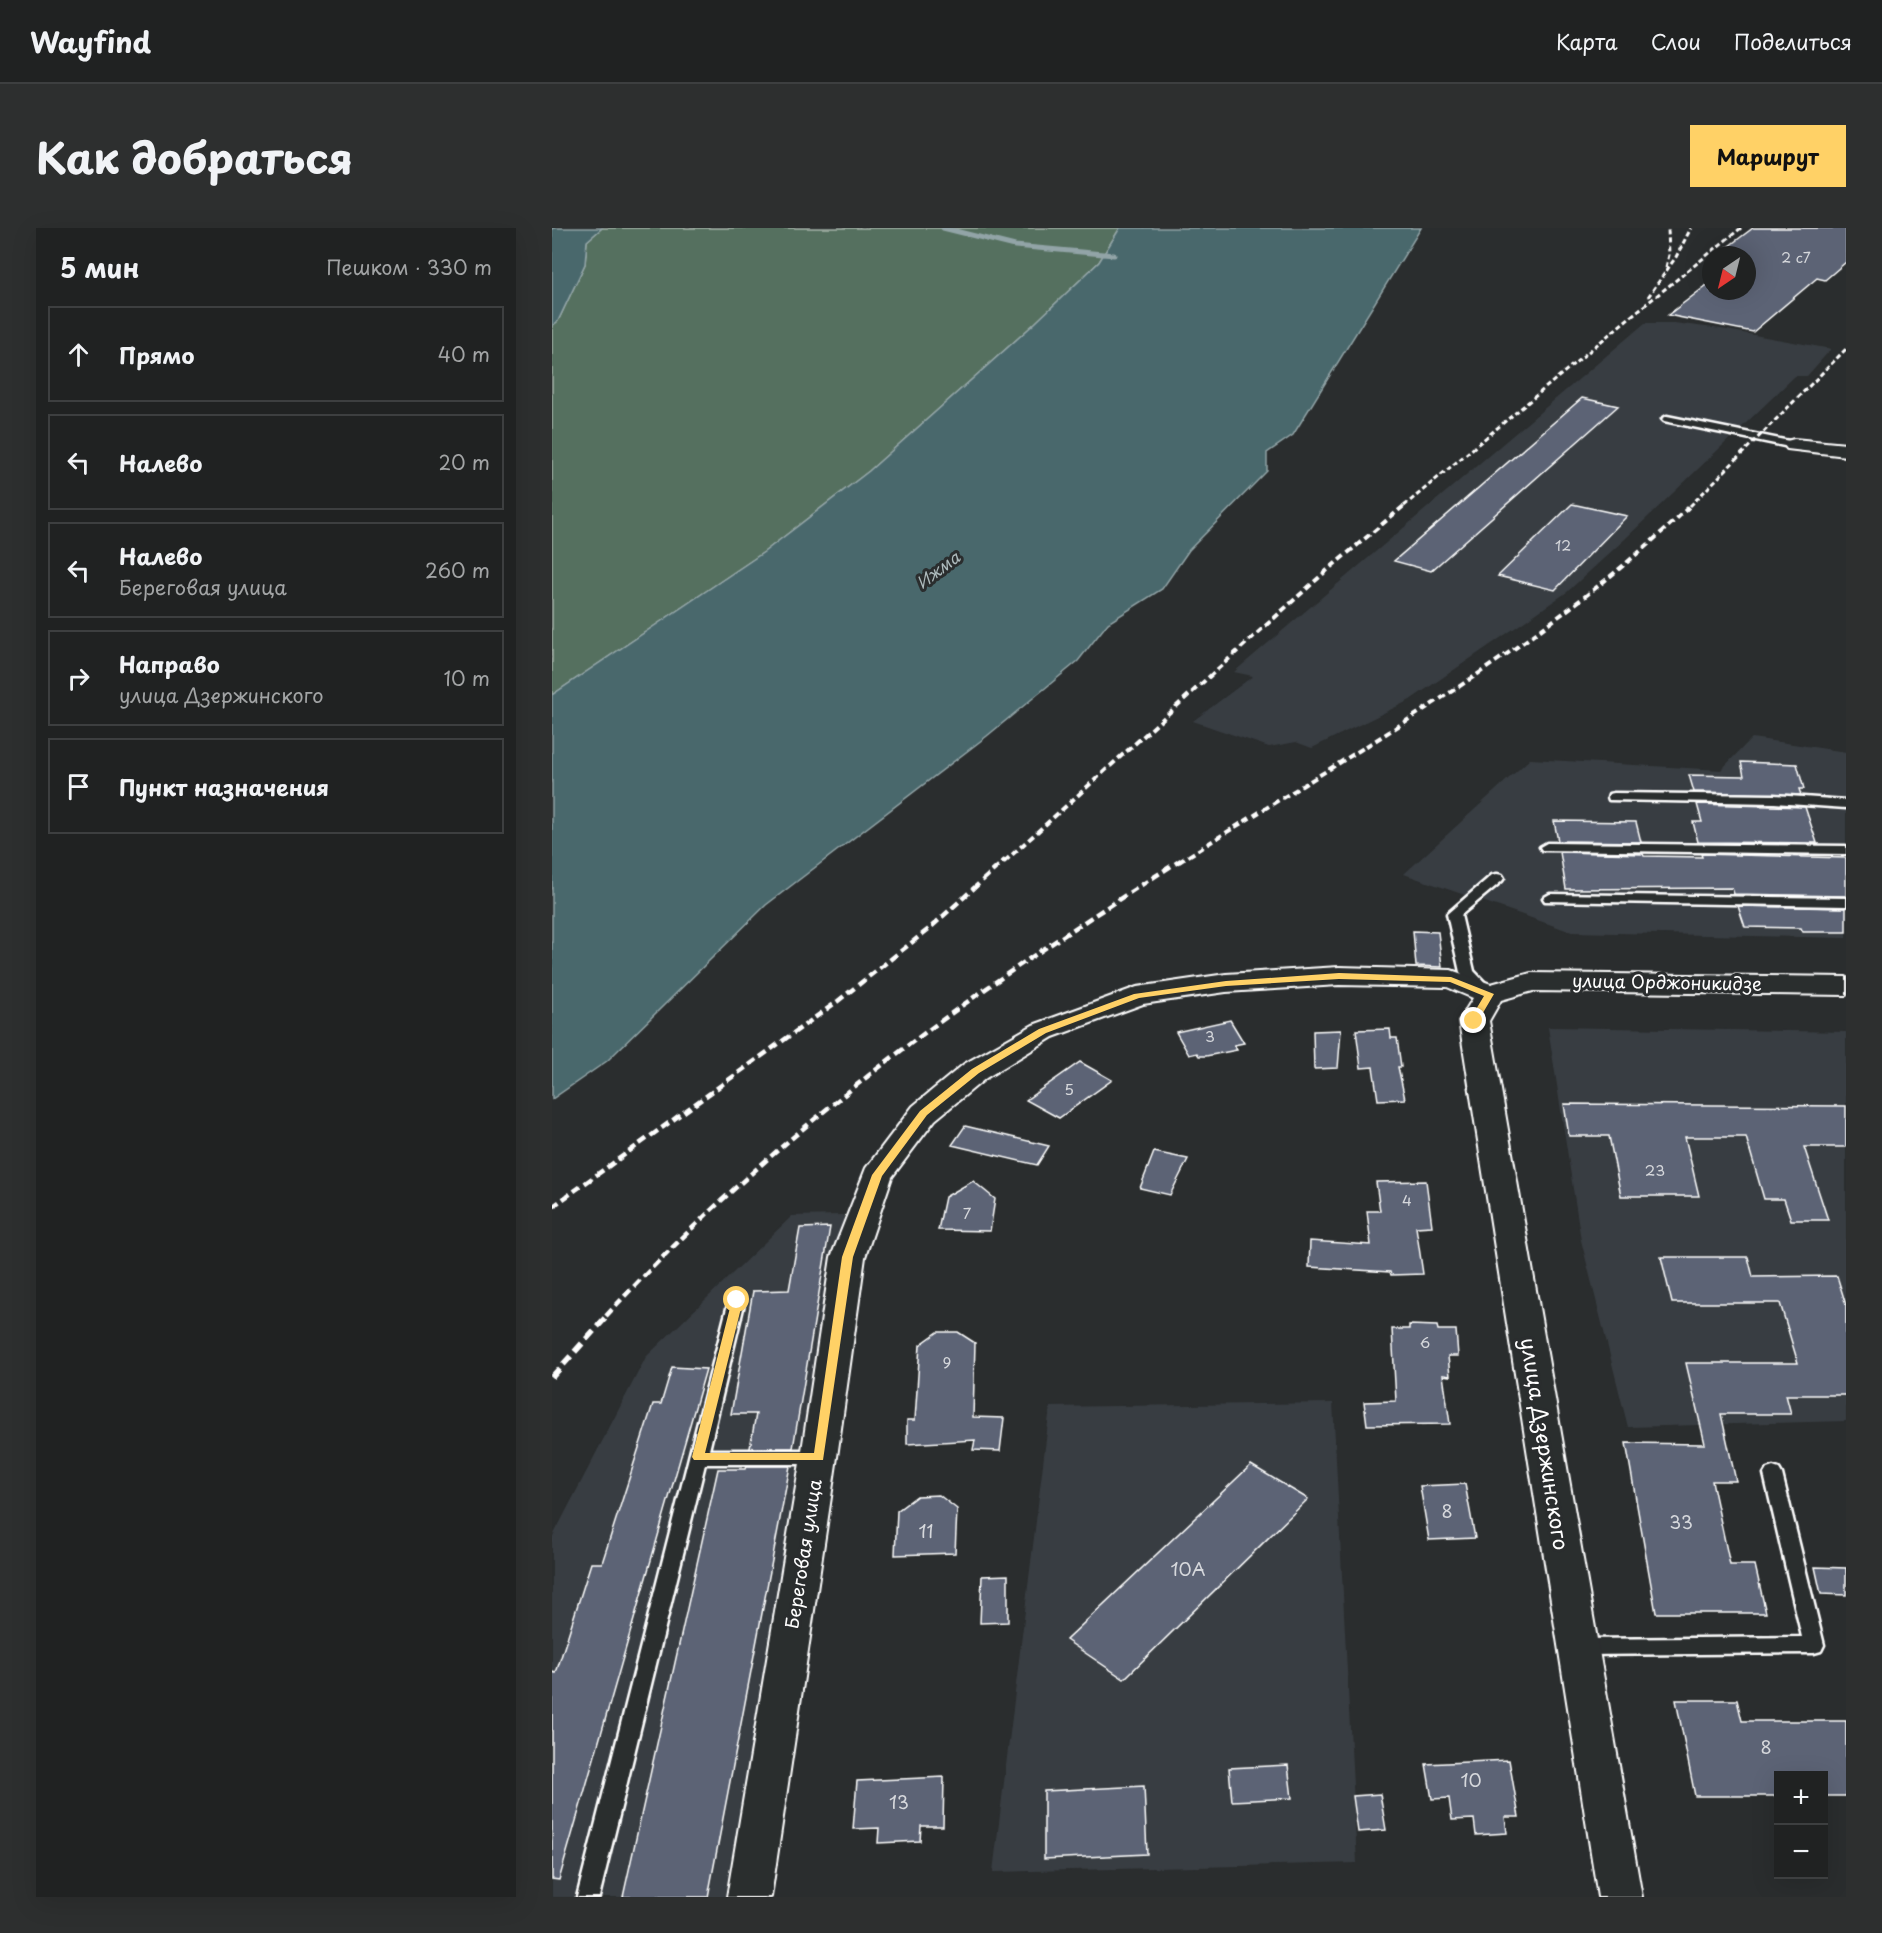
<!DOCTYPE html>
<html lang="ru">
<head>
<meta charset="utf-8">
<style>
	body { margin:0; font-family:"Playpen Sans",sans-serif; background:#2d2f2f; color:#f1f3f6 }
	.controls { position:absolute; right:18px; bottom:18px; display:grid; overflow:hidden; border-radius:0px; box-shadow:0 6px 24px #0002 }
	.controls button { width:54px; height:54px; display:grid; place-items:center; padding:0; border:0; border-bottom:2px solid #3d3f40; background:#202222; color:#f1f3f6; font:30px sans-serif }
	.compass { position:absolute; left:1150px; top:18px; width:54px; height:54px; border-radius:50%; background:#202222; box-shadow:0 6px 24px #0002; rotate:215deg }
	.stop { position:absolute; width:18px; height:18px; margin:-14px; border:4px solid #ffd166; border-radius:50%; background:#fff }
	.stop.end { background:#ffd166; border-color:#fff; box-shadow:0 2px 6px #0008 }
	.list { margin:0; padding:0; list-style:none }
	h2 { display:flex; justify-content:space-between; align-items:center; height:78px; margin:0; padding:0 24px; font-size:26px }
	h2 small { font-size:20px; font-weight:400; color:#a2a4a5 }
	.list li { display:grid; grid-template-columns:39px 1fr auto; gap:18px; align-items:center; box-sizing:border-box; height:96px; margin:0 12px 12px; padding:0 12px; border:2px solid #3d3f40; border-radius:0px }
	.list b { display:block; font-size:22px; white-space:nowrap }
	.list p { margin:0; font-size:20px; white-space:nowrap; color:#a2a4a5 }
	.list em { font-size:20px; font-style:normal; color:#a2a4a5 }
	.icon { flex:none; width:33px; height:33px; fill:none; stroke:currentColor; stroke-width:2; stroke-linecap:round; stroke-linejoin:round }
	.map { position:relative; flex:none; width:1294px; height:1669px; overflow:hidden; border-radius:0px }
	header { display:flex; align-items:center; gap:36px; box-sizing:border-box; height:84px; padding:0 30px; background:#202222; border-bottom:2px solid #3d3f40 }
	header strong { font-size:28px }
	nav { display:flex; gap:33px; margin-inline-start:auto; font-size:21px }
	.intro { display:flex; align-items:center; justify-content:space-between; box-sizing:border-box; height:144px; padding:0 36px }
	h1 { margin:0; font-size:42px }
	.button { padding:15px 27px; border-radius:0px; background:#ffd166; color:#111; font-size:21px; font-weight:700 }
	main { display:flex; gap:36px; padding:0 36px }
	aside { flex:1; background:#202222; border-radius:0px; box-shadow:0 6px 24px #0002 }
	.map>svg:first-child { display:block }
	.built { fill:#393e43 }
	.green { fill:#55705f; stroke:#aab8af; stroke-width:1.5 }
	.water { fill:#4a686c; stroke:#92a4a7; stroke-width:1.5 }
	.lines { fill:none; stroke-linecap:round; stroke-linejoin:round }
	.stream { stroke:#92a4a7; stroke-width:5 }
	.building { fill:#5c6475; stroke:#fff; stroke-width:1.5 }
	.service-casing { stroke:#fff; stroke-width:5 }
	.minor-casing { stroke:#fff; stroke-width:4 }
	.service { fill:#2a2d2e; fill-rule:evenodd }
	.minor { fill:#2a2d2e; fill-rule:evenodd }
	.rail-far3 { stroke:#fff; stroke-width:3; stroke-dasharray:5 3; stroke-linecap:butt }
	.rail-far2 { stroke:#fff; stroke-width:4; stroke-dasharray:7 4; stroke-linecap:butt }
	.rail-far1 { stroke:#fff; stroke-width:4.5; stroke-dasharray:9 4.5; stroke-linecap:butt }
	.rail { stroke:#fff; stroke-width:6; stroke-dasharray:11 6; stroke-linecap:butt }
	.route { fill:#ffd166 }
	.labels { text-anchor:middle; stroke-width:6; stroke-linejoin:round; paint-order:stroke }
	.far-number-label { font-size:14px; fill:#d6d8dc }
	.number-label { font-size:15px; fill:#d6d8dc }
	.far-water-label { font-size:16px; font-style:italic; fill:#aebbbd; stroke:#2a2d2e }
	.street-label { font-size:18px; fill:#fff; stroke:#2a2d2e }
	.near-number-label { font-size:18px; fill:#d6d8dc }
	.near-street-label { font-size:21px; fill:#fff; stroke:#2a2d2e }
</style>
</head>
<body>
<header>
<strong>Wayfind</strong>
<nav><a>Карта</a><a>Слои</a><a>Поделиться</a></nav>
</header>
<div class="intro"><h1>Как добраться</h1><a class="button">Маршрут</a></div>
<main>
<aside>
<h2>5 мин<small>Пешком · 330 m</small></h2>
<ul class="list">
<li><svg class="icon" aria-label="ahead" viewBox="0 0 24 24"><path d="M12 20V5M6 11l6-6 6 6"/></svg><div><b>Прямо</b></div><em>40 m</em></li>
<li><svg class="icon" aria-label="left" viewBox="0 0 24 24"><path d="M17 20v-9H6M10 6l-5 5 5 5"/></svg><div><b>Налево</b></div><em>20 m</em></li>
<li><svg class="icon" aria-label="left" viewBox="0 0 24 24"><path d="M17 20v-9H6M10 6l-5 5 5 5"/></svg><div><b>Налево</b><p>Береговая улица</p></div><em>260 m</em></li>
<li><svg class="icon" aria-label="right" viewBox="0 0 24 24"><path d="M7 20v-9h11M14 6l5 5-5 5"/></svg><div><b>Направо</b><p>улица Дзержинского</p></div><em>10 m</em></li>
<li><svg class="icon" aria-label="arrive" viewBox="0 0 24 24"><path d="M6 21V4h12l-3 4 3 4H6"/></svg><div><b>Пункт назначения</b></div></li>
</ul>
</aside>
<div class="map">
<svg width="1294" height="1669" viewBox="0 0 1294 1669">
	<rect width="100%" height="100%" fill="#2a2d2e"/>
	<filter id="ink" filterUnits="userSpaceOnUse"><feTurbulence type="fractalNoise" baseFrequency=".0167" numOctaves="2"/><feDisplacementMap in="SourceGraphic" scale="12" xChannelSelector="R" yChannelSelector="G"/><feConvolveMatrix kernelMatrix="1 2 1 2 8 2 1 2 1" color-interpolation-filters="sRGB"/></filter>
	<g filter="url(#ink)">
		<path class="built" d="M1093,95H1122L1169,101L1279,121L1255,148H1243L1074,310L1015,364L858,472L760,520L744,514L717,519L641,493L701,448L682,444Z
			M1200,510L1294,524V710L1020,704L852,646L978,531L1169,542Z
			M996,799L1294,804V1193L1076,1199L1029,1012Z
			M292,987L173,1669H0V1310L94,1129L240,988Z
			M781,1175L805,1635L441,1644L498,1179Z"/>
		<path class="green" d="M50,0H568L547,34L483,95L317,243L212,324L0,467V98L6,93L33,36L35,13Z"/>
		<path class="water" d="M0,0H50L35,13L33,36L6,93L0,98Z
			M568,0H869L741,207L715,225V243L637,322L610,361L556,395L526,433L435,508L214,677L55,833L0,871V467L212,324L317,243L483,95L547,34Z"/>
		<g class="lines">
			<path class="stream" d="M391,0L463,18L562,27"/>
		</g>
		<path class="building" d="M1201,0H1294V34L1273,52L1265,50L1201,104L1116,87L1159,54V63H1195V27H1165Z
			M1030,170L1066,178L879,343L842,333Z
			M1020,276L1075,288L1003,362L946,348Z
			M1189,534L1245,536L1252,561H1247L1249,567L1142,564L1137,547L1192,548Z
			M1145,576L1253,579L1265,615L1146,614L1141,594H1150Z
			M1002,593L1084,594L1089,614L1006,613Z
			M1008,624L1091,626L1092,628L1150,629L1149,626L1294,630V668L1182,666L1180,660L1014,661Z
			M1186,678L1294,680V704H1251L1249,700L1193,699Z
			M861,703L886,704L890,739L864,738Z
			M678,792L692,815L682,817L685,822L654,828H647L645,825L637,827L624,804Z
			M838,801L839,810H845L849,839H846L853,871L826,872L821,839L809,840L804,802Z
			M789,802L786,840L762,841L761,803Z
			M528,834L560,852L507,890L474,872Z
			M1012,876L1294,878V919H1252L1276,992H1239L1232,971H1212L1194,909H1133L1147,968H1069L1057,908H1017Z
			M413,898L497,918L485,937L400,917Z
			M602,924L636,931L618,967L588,960Z
			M421,953L443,971L438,1003L386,1002L393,969Z
			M874,953L880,998L864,999L871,1046L839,1047L838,1044L757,1039L758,1013L819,1017L815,983H828L824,954Z
			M278,999L241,1220H198L204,1186H179L201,1063L237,1062L248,1000Z
			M1109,1029H1196L1201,1049L1285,1048L1294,1077V1167H1234L1239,1186H1169L1184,1253H1160L1178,1337H1203L1214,1385H1104L1074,1215L1153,1216L1134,1135H1246L1228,1075H1120Z
			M857,1097L885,1098L886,1102H904L906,1128H896L898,1148L891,1147L898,1196L815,1197L812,1174L844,1173L840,1101H857Z
			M386,1104H406L423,1115L421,1189L452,1190L448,1223L421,1222L423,1212L355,1216V1192H363L368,1117Z
			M120,1139L154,1141L7,1652L0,1651V1444L4,1445L39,1335H50L101,1176H109Z
			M699,1237L756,1271L572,1451L514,1412Z
			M194,1238H238L156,1669H71L166,1241H193Z
			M913,1256L923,1310L877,1312L868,1258Z
			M387,1267L405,1281L403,1325L343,1327L345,1283L365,1268Z
			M1263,1339L1294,1340V1367L1269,1366Z
			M456,1347V1394L428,1395L430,1348Z
			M1124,1472H1185L1190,1493H1294V1568H1272V1548H1227V1568H1143Z
			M957,1532L967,1589H953L955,1605L924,1607L922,1591L900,1592L897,1570L880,1571L874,1536Z
			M736,1537L740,1570L680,1573L677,1540Z
			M392,1549L391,1598H369L368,1613L326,1615L327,1600L301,1601L305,1553Z
			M592,1558L595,1626L492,1631V1563Z
			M828,1566L834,1602L806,1604L801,1568Z"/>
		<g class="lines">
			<g class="service-casing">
				<path id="service" d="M1115,188L1242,214L1247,217L1242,220L1112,193L1110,191Z
					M1062,565L1222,567L1294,572V580L1222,575L1057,572L1056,569L1057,566Z
					M995,615L1294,618V626L990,622L988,619Z
					M945,646L950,647L952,650L950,653L909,687L922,743L942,764L935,768L930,767L908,744L895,686L940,647Z
					M998,666L1294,670V678L993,673L991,670Z
					M185,1066L191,1068L193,1072L157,1222H267L273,1224L276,1229L273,1234L267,1236H153L47,1669H25L177,1072L179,1068Z
					M1221,1239L1227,1241L1230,1246L1272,1417L1269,1423L1262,1425L1026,1427L1019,1425L1016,1419L1019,1413L1026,1411L1250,1409L1212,1246L1215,1241Z"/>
			</g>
			<g class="minor-casing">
				<path id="minor" d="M1242,211L1294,216V228L1235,221L1232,217L1235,213Z
					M787,739L899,742L939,756L979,745L1294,749V767L981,763L949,772L937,793L1090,1669H1046L907,793L921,770L895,759L787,757L674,764L591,776L501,809L434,850L383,892L340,949L313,1029L285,1229L219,1669H175L249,1229L279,1029L314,940L361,878L412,836L481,797L585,759L674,746Z"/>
			</g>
			<use href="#service" class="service"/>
			<use href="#minor" class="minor"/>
			<path class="rail-far3" d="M1114,39L1117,27L1116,0
				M1096,69L1124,29L1139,0
				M852,278L1078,89L1189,0
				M1138,278L1294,121"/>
			<path class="rail-far2" d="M452,634L772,345L853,277
				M627,634C803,523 988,422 1139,277"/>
			<path class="rail-far1" d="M0,979L286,773L378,700L453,632
				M54,1088C225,903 416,765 629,632"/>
			<path class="rail" d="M0,1149L56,1087"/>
		</g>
	</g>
	<path class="route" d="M787,745L899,749L942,766L925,795L922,796L917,793L932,768L898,754L787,751L674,758L587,770L494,805L427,845L375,887L330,948L301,1029L271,1232H142L140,1229L180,1072L185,1068L191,1072L153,1225H262L290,1029L320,947L368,883L420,841L487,801L582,766L674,753Z"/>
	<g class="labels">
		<g class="far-number-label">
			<text x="1244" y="35">2 с7</text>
			<text x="1011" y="323">12</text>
		</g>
		<g class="number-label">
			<text x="658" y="814">3</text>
			<text x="517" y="867">5</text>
			<text x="1103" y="948">23</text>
			<text x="855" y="978">4</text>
			<text x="415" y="991">7</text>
			<text x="873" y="1120">6</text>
			<text x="395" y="1140">9</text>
		</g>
		<g class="far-water-label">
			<text transform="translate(386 342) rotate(-37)" y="6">Ижма</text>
		</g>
		<g class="street-label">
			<text transform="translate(1115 755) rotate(1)" y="6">улица Орджоникидзе</text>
			<text transform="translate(252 1326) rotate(-81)" y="6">Береговая улица</text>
		</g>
		<g class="near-number-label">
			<text x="895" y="1290">8</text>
			<text x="1129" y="1301">33</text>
			<text x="374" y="1310">11</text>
			<text x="636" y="1348">10А</text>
			<text x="1214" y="1526">8</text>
			<text x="919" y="1559">10</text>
			<text x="347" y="1581">13</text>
		</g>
		<g class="near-street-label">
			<text transform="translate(992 1216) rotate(81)" y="7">улица Дзержинского</text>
		</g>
	</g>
</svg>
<div class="controls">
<button>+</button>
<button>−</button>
</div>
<svg class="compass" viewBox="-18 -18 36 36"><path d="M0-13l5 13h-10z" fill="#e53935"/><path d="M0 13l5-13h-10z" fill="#a2a4a5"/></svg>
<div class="stop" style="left:185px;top:1072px"></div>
<div class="stop end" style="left:922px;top:793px"></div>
</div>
</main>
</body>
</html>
